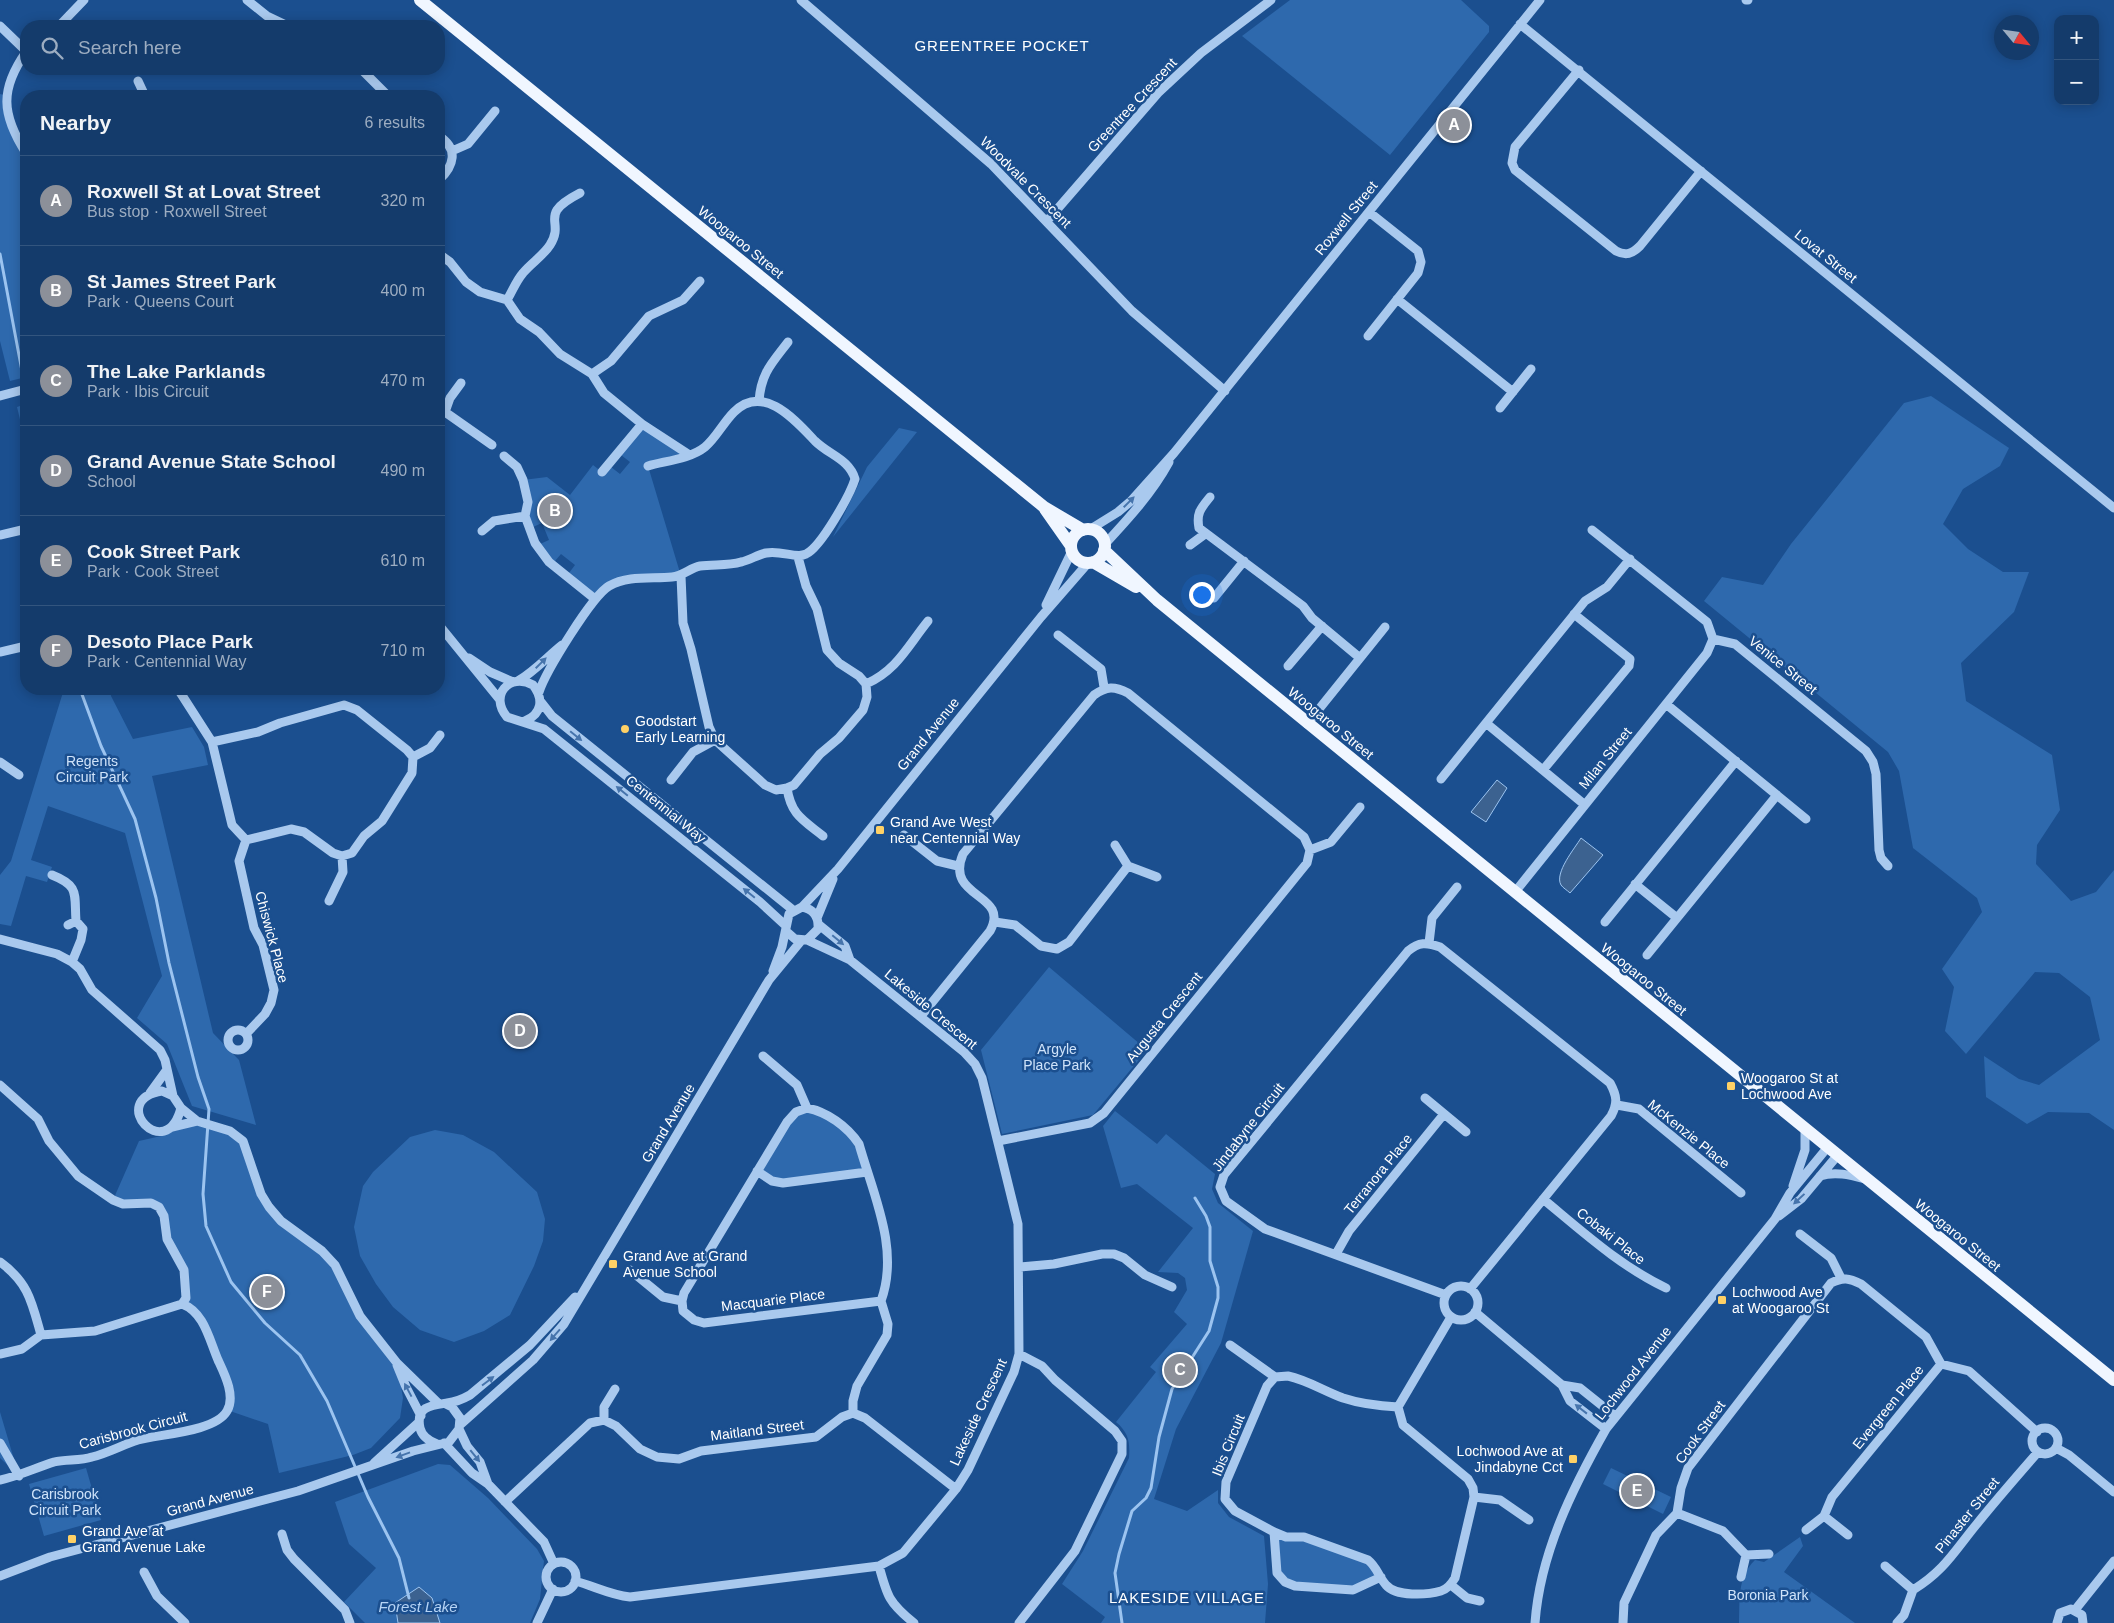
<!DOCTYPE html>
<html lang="en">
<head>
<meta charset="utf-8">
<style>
	body { margin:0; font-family:Arial,sans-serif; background:#1d4271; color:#f1f3f6 }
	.controls { position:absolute; right:15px; top:15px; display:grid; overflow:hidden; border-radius:10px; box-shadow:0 2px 12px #0003 }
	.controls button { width:45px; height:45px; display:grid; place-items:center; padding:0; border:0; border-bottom:1px solid #33557e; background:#143b6b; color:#f1f3f6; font:25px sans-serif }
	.compass { position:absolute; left:1994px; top:15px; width:45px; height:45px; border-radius:50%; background:#143b6b; box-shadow:0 2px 12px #0003; rotate:119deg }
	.you { position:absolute; left:1201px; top:594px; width:18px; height:18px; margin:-12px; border:4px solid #fff; border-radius:50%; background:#1a73e8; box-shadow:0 0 0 8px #1a73e833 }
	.badge { display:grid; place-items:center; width:32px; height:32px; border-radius:50%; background:#8c9099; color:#fff; font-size:16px; font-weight:700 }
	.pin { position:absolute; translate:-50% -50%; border:2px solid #fff; box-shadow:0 1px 5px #0006 }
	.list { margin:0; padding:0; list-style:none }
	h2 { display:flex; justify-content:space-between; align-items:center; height:65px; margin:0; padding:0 20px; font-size:21px }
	h2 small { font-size:16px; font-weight:400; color:#9dadc1 }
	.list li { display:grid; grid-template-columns:32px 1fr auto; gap:15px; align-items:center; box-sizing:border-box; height:90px; padding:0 20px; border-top:1px solid #33557e }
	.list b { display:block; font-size:19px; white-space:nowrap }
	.list p { margin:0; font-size:16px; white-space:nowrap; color:#9dadc1 }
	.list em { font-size:16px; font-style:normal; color:#9dadc1 }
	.icon { flex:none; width:28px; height:28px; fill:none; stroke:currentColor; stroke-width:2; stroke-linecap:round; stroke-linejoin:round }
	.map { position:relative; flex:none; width:2114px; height:1623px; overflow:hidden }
	.search { position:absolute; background:#143b6b; box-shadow:0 2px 12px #0003; left:20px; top:20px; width:425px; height:55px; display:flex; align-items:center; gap:12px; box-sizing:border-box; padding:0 18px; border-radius:20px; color:#9dadc1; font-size:19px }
	.panel { position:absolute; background:#143b6b; box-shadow:0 2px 12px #0003; left:20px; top:90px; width:425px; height:605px; border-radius:20px }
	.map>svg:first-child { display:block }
	.green { fill:#2e69ad; fill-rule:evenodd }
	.water { fill:#3c6290; stroke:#9cc4f0 }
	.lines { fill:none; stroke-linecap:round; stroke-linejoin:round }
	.stream { stroke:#9cc4f0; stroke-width:3 }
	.minor { stroke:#a9c9ee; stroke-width:9 }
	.major { stroke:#f0f6ff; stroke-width:12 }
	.oneway { fill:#4674ac }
	.poi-dot { fill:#ffd166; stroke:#1b4f8f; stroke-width:2 }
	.labels { text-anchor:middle; stroke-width:5; stroke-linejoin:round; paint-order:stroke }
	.street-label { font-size:14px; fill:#fff; stroke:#1b4f8f }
	.poi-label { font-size:14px; fill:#fff; stroke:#1b4f8f; text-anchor:start }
	.park-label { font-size:14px; fill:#cfe3fa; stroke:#1b4f8f }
	.neighbourhood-label { font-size:15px; letter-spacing:1px; fill:#fff; stroke:#1b4f8f }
	.water-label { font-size:15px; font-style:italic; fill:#b5d3f5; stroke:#1b4f8f }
</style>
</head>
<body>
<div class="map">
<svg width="2114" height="1623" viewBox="0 0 2114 1623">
	<rect width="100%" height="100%" fill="#1b4f8f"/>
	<path class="green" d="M1290,0H1461L1489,26V32L1390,155L1242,36Z
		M0,94L4,95L26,153V243L20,249L26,295V377L10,381L0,341Z
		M1931,396L2009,448L2000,466L1963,489L1943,524L1968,549L2003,572H2029L2014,612L1961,663L1966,701L2052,755L2060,810L2037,845L2036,864L2071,901L2096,892L2114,870V1130L2089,1113L2048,1112L2027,1124L1986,1097L1984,1056L2019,1079L2039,1085L2100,1040L2090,997L2059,973L2035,972L1966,1054L1945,1031L1954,987L1942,969L1982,912L1977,898L1913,848L1899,771L1888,752L1704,601L1722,577L1763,585L1791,544L1904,403Z
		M26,404V444L17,407Z
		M642,424L688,454L648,466L681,576L612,584L595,599L549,562L525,516L523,480L547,477L570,495L593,465L602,472ZM621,455L630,462L620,474L611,467ZM542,523L549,540L540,544L533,527ZM561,554L575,565L569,573L555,561Z
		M899,428L917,432L833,537L867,467Z
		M64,689H110L111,696L133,739L192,727L204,747L208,765L152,776L213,1033L239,1060L256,1125L192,1106L167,1044L137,1018L162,976L125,833L48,806L31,860L52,867L47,882L26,876L11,926L0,924V875L11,861Z
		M1049,967L1147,1050L1093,1115L1002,1134L981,1050Z
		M807,1108L852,1134L867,1172L783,1183L757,1171L787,1122Z
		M1115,1111L1157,1144L1166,1134L1215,1174L1212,1189L1218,1203L1253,1231L1221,1343L1176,1429L1154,1499L1187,1511L1218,1490V1503L1229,1517L1264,1536L1268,1584L1265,1623H1101L1105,1617L1062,1584L1083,1551L1129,1458C1130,1442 1129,1433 1116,1422L1156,1372L1150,1367L1187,1324L1174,1312L1187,1290L1185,1278L1178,1273L1158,1272L1193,1228L1137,1184L1121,1188L1103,1126Z
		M197,1121L237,1136L269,1207L322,1251L360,1316L397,1363L403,1398L400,1418L371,1448L353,1455L279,1473L268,1424L227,1410L230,1400L200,1316L182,1304L186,1285L159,1207L113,1200L139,1141L161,1136L172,1127Z
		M435,1130L463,1135L494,1152L537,1192L545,1219L543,1241L534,1266L510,1315L484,1331L454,1342L420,1330L393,1307L376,1284L360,1256L354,1227L363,1186L373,1172L410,1137Z
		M0,1412L19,1476L0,1458Z
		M438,1464L450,1465L488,1498L537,1549L544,1561L540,1599L530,1623H440L436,1615L395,1603L398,1623H365L344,1602L376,1568L349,1544L335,1502Z
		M86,1468L101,1520L44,1536L29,1484Z
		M1611,1468L1671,1497L1663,1514L1603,1484Z
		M1274,1532L1304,1537L1368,1560L1381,1577L1362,1587L1295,1586L1277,1573Z
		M1800,1537L1803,1546L1784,1572L1855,1623H1739C1740,1600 1737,1577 1755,1560L1764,1562Z"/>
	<path class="water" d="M1497,780L1507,788L1486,822L1471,812Z
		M1581,838L1603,855L1570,893C1567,890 1563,888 1561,885C1554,873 1575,848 1581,838Z
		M419,1587L432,1598L440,1623H398L395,1603Z"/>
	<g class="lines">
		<path class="stream" d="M0,254L22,371
			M80,689L101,746L135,819L156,898L169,963L198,1077L209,1109L203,1194L206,1226L231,1282L265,1323L300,1355L327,1401L368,1497L399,1558L409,1598
			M1122,1623L1115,1573L1119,1554L1132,1511L1146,1498L1151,1488L1159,1437L1172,1389L1209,1331L1218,1298V1287L1210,1261V1227L1206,1216L1195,1198"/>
		<path class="minor" d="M247,0L267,16L288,26
			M801,0L991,164L1132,311L1225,391
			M1746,0H1748
			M1520,24L2114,508
			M0,26L26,51
			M59,26L84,0
			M26,52C0,89 1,114 26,153
			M361,69L388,96
			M1579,70L1515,147L1512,163L1515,170L1616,251C1626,256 1632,254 1640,246L1701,171
			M138,81L145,96
			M439,136C459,149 454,166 439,180
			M452,151L468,144L495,111
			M1047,221L1158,93L1201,53L1271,0
			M439,254L450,262L466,282L480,292L507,300L520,319L539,332L560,354L592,374L604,393L642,424L688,454
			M1397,299L1513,392
			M507,300C512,292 516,281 523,273C531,263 543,256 550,245C566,220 536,216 580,193
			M1368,336L1418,273L1421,262L1418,251L1369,212
			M592,374L611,361L649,316L683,300L700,281
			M0,396L26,389
			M759,401C761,373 772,363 788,342
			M1500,408L1531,369
			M445,412L450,398L461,383
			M439,416L445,412L492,445
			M504,456L517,467L523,480L528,502L525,516L535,543L549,562L595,599
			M602,472L642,424
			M1210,497C1201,508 1196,513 1199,528L1303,606L1312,618L1360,658
			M1089,530L1118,512L1131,501L1174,453L1540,0
			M1592,530L1707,622L1713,639L1735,644L1866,751L1873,762L1876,774L1879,850L1881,858L1888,866
			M482,531L494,521L525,516
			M0,535L26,529
			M1105,544C1129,518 1152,493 1169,462
			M1190,545L1205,534
			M681,576L683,623L691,649L709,727L715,740L765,785L776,790L787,788L794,785L820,754L839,738L863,710L867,697L866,684L859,676L839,663L827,650L817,609L806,586L798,557
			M1214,598L1244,561
			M1046,605L1072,551
			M439,625L500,700
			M1058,635L1101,669L1104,687
			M0,652L26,646
			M469,658L490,672L513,682
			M1288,666L1322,626
			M518,681C535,671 547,657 562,645
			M866,684C897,670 907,647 928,621
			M178,689L212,742L232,825L246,840
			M539,692C546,671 592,596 609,586C628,575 652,579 672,577C683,576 690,568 700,566C713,564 728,566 741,562C750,560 757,555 766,553C781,550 797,559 806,554C821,547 850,495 855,479C849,459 829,455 815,441C795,420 763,383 734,412C723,423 716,438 705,447C690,459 665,461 648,466
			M541,702L552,716L793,910
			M1666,704L1806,819
			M525,721C542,714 544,699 533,685C509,672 489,696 507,717L544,729L760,902L785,925
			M1307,724L1385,627
			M212,742L258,732L280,723L344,705L357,710L407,750L413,757L412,773L382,821L364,836L352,853L342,856L333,853L304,832L291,829L246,840
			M413,757L430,748L440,735
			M0,762L19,775
			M1543,770L1629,666L1630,659L1574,614
			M1441,779L1486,723
			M671,780L693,752L715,740
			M787,788C791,815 803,820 823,836
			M1585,805L1486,723L1585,601L1607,587L1630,559
			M904,835L937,861L958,866
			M246,840L239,861L254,928L263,945L274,990L271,1003L265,1014L246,1034
			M1115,845L1128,866L1157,877
			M1310,850L1331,842L1360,807
			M52,875C80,886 74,894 76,921
			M1635,884L1677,918
			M1515,892L1707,653L1713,639
			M329,901L343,872L342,856
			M802,907L838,869L1041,617L1088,563
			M817,918L833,879
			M995,922L1015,925L1041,946L1057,949L1069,942L1128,866
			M1605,922L1736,761
			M818,924L845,946L850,960
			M68,925L76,921L83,929L81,940L72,962
			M0,939L57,954L72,962L80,969L92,990L160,1050L165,1060L173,1096
			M1429,943L1432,918L1457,887
			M1647,955L1777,795
			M773,971L782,947L789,914L802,907C814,909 819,917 818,929L807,940L795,939L786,931
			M921,1016L990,931C1011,893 944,899 963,854L1094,695C1107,686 1114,686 1128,693L1304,837L1310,850L1307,863L1104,1113L1090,1123L998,1141
			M228 1040a10 10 0 1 1 20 0a10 10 0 1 1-20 0Z
			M763,1056L797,1085L807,1108
			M0,1085L38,1119L49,1141L78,1176L113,1200L123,1204L151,1203L159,1207L164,1216L167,1239L184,1270L186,1298L182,1304
			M162,1091L173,1096L181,1108C166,1166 106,1100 162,1091Z
			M150,1093L166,1071
			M1425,1098L1466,1132
			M1617,1105L1639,1109L1741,1193
			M181,1108L197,1121L230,1131L243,1141L261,1194L269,1207L281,1221L322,1251L335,1265L360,1316L397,1363L438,1403
			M807,1108C827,1112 847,1126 859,1144C873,1194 900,1249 881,1301L704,1323L694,1320L683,1311L682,1301L684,1293L787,1122L796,1112Z
			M172,1127L197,1121
			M757,1171L772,1181L783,1183L867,1172
			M1820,1176C1835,1171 1850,1175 1865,1179
			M1793,1186L1805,1150V1130
			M1543,1199C1583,1232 1620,1266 1666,1288
			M1779,1216L1801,1199L1837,1156
			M1800,1234L1831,1258L1841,1278
			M1336,1254L1349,1231L1444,1114
			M0,1262C29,1283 32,1303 41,1335
			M1020,1267L1054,1264L1102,1254H1114L1124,1258L1145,1275L1172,1287
			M630,1270L663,1297L682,1301
			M1444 1303a17 17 0 1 1 34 0a17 17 0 1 1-34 0Z
			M1446,1295L1265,1229L1226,1201L1220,1187L1224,1175L1408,951C1419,942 1426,942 1440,947L1610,1083C1617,1096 1618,1103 1611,1116L1470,1289
			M1475,1312L1562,1385L1570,1401L1606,1429
			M1230,1345L1275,1377
			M0,1354L22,1349L41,1335L95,1331L182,1304C204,1312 209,1339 218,1360C224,1373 236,1396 227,1411C215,1432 160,1434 138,1440C122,1445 108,1453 92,1457C80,1461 66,1459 54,1462C35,1468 19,1476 0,1480
			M397,1365L406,1387L421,1416
			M1288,1376C1307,1380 1324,1391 1343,1398C1361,1404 1379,1406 1398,1407L1403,1425L1468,1479L1473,1488L1474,1497L1455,1578C1452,1583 1448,1589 1441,1591C1427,1595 1396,1597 1386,1585C1378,1576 1377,1567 1368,1560L1304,1537H1286L1274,1532L1235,1511L1225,1499L1226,1482L1267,1386L1275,1377Z
			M1562,1385L1580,1388L1615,1416
			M1398,1407L1451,1317
			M853,1413V1401L857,1386L887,1335L888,1324L881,1301
			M604,1420V1407L615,1389
			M460,1425L533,1360L564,1324L769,980L801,941
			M2032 1441a13 13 0 1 1 26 0a13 13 0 1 1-26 0Z
			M459,1429L467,1446L480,1462L488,1484
			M0,1443L19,1476
			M444,1443L472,1473L488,1484L544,1542L554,1564
			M437,1444C429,1441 422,1437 420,1428C415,1406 433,1405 447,1403C456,1402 463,1399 470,1395L530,1345L575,1297
			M2056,1448L2069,1455L2114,1492
			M374,1463L419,1422
			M1474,1497L1500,1500L1529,1520
			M505,1502L590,1423L604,1420L616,1426L640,1449L657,1457L679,1459L701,1451L816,1437L842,1417L853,1413L865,1418L956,1489
			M1677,1513L1723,1531L1746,1555
			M1824,1516L1848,1535
			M1806,1530L1824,1516L1832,1497L1941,1364L1969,1371L2037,1432
			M1274,1532L1277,1573L1285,1582L1295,1586L1353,1590L1381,1577
			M282,1534L287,1550L294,1559L345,1610L350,1623
			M546 1577a15 15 0 1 1 30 0a15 15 0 1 1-30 0Z
			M879,1566C887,1596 889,1603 914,1623
			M1885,1566L1913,1590
			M144,1572L157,1596L185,1623
			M0,1576L50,1557L298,1491L413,1451L449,1442L459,1429L460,1418L452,1407L446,1404
			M1741,1577L1746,1555L1769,1554
			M575,1581C594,1586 610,1595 630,1597L879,1566L903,1553L956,1489L968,1470L1014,1372L1019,1354L1018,1224L982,1078L975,1064L964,1052L850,960L807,940
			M1451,1585L1467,1598L1480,1601
			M2075,1610L2114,1561
			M537,1623L553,1589
			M1019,1623L1075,1551L1122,1454V1441L1115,1431L1055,1380L1042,1366L1019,1354
			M1535,1623C1540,1554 1572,1489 1606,1429L1775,1219L1790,1193L1827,1148
			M1623,1623L1624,1603L1656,1535L1677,1513L1681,1488L1688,1468L1831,1283C1843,1277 1849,1278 1861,1284L1926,1337L1941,1364
			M1897,1623L1904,1615L1913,1590C1944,1571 1954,1552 1976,1525C1996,1500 2017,1476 2038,1452
			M2057,1623L2060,1613L2071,1609L2082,1615L2083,1623"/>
		<path class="major" d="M420,0L1044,507L1083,530
			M1045,509L1071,546
			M1071 546a17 17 0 1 1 34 0a17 17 0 1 1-34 0Z
			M1104,550L1157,600L2114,1380
			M1093,562L1136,587"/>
	</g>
	<defs><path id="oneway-solid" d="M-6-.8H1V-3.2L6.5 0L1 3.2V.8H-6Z" transform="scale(1.25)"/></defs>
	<g class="oneway">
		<use href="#oneway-solid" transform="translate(1129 502) rotate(-45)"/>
		<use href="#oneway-solid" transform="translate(541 663) rotate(-45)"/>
		<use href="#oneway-solid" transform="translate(576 736) rotate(39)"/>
		<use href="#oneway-solid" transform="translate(622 791) rotate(-141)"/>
		<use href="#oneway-solid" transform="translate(749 893) rotate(-141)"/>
		<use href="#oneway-solid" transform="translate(838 940) rotate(40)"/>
		<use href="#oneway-solid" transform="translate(1799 1199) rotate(137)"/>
		<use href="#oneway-solid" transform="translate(555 1335) rotate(131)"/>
		<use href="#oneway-solid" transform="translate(488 1381) rotate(-37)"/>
		<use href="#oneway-solid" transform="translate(408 1390) rotate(-118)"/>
		<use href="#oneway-solid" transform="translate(1581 1409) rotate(-142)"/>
		<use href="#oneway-solid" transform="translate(403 1455) rotate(160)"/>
		<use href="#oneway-solid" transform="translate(475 1456) rotate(51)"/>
	</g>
	<g class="poi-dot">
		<circle cx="625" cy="729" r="5"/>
		<rect x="875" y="825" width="10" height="10" rx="2.5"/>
		<rect x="1726" y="1081" width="10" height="10" rx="2.5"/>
		<rect x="608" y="1259" width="10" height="10" rx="2.5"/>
		<rect x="1717" y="1295" width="10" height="10" rx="2.5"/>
		<rect x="1568" y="1454" width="10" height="10" rx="2.5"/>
		<rect x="67" y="1534" width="10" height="10" rx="2.5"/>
	</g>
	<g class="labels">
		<g class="street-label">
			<text transform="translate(1132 105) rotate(-47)" y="5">Greentree Crescent</text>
			<text transform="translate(1026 182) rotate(45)" y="5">Woodvale Crescent</text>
			<text transform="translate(1346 218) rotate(-51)" y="5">Roxwell Street</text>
			<text transform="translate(741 242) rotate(39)" y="5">Woogaroo Street</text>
			<text transform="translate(1826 256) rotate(39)" y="5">Lovat Street</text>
			<text transform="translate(1783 665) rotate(39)" y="5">Venice Street</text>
			<text transform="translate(1331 723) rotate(39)" y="5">Woogaroo Street</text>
			<text transform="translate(928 734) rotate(-51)" y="5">Grand Avenue</text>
			<text transform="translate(1605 758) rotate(-51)" y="5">Milan Street</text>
			<text transform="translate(666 809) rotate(39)" y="5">Centennial Way</text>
			<text transform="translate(272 937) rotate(75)" y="5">Chiswick Place</text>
			<text transform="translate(1644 979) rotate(39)" y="5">Woogaroo Street</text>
			<text transform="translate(931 1009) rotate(40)" y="5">Lakeside Crescent</text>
			<text transform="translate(1164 1017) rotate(-51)" y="5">Augusta Crescent</text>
			<text transform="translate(668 1123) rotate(-59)" y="5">Grand Avenue</text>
			<text transform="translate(1248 1127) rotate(-52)" y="5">Jindabyne Circuit</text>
			<text transform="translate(1689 1134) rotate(39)" y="5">McKenzie Place</text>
			<text transform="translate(1378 1174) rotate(-51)" y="5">Terranora Place</text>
			<text transform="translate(1958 1235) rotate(39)" y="5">Woogaroo Street</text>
			<text transform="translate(1611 1236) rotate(38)" y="5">Cobaki Place</text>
			<text transform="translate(773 1300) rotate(-7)" y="5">Macquarie Place</text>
			<text transform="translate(1633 1373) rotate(-52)" y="5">Lochwood Avenue</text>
			<text transform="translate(1888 1407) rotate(-51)" y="5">Evergreen Place</text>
			<text transform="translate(978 1412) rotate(-65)" y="5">Lakeside Crescent</text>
			<text transform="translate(133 1430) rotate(-15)" y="5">Carisbrook Circuit</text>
			<text transform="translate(757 1430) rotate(-7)" y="5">Maitland Street</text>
			<text transform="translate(1700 1432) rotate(-54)" y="5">Cook Street</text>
			<text transform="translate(1228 1445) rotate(-68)" y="5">Ibis Circuit</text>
			<text transform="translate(210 1500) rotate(-15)" y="5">Grand Avenue</text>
			<text transform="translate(1967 1515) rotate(-51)" y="5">Pinaster Street</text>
		</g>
		<g class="poi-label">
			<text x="635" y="726">Goodstart<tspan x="635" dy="16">Early Learning</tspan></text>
			<text x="890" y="827">Grand Ave West<tspan x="890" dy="16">near Centennial Way</tspan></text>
			<text x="1741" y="1083">Woogaroo St at<tspan x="1741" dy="16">Lochwood Ave</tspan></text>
			<text x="623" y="1261">Grand Ave at Grand<tspan x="623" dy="16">Avenue School</tspan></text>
			<text x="1732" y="1297">Lochwood Ave<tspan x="1732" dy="16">at Woogaroo St</tspan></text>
			<text x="1563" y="1456" text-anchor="end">Lochwood Ave at<tspan x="1563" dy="16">Jindabyne Cct</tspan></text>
			<text x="82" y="1536">Grand Ave at<tspan x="82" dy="16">Grand Avenue Lake</tspan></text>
		</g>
		<g class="park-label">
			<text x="92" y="766">Regents<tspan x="92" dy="16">Circuit Park</tspan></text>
			<text x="1057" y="1054">Argyle<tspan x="1057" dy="16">Place Park</tspan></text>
			<text x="65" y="1499">Carisbrook<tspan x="65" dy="16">Circuit Park</tspan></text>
			<text x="1768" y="1600">Boronia Park</text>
		</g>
		<g class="neighbourhood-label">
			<text x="1002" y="51">GREENTREE POCKET</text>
			<text x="1187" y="1603">LAKESIDE VILLAGE</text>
		</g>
		<g class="water-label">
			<text x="418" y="1612">Forest Lake</text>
		</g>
	</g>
</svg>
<div class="controls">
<button>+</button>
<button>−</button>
</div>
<svg class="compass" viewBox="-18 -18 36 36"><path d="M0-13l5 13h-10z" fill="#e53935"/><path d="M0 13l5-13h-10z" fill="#9dadc1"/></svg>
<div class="you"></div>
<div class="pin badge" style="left:1454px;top:125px">A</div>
<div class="pin badge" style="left:555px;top:511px">B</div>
<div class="pin badge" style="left:1180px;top:1370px">C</div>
<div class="pin badge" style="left:520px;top:1031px">D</div>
<div class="pin badge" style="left:1637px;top:1491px">E</div>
<div class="pin badge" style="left:267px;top:1292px">F</div>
<div class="search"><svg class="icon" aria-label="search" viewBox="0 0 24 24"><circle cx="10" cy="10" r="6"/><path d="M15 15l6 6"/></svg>Search here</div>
<section class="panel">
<h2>Nearby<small>6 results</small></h2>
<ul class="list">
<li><span class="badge">A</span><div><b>Roxwell St at Lovat Street</b><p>Bus stop · Roxwell Street</p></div><em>320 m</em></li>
<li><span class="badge">B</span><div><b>St James Street Park</b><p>Park · Queens Court</p></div><em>400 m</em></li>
<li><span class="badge">C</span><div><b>The Lake Parklands</b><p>Park · Ibis Circuit</p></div><em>470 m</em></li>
<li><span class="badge">D</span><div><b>Grand Avenue State School</b><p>School</p></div><em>490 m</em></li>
<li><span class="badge">E</span><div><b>Cook Street Park</b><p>Park · Cook Street</p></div><em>610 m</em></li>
<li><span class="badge">F</span><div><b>Desoto Place Park</b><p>Park · Centennial Way</p></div><em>710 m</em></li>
</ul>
</section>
</div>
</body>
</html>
